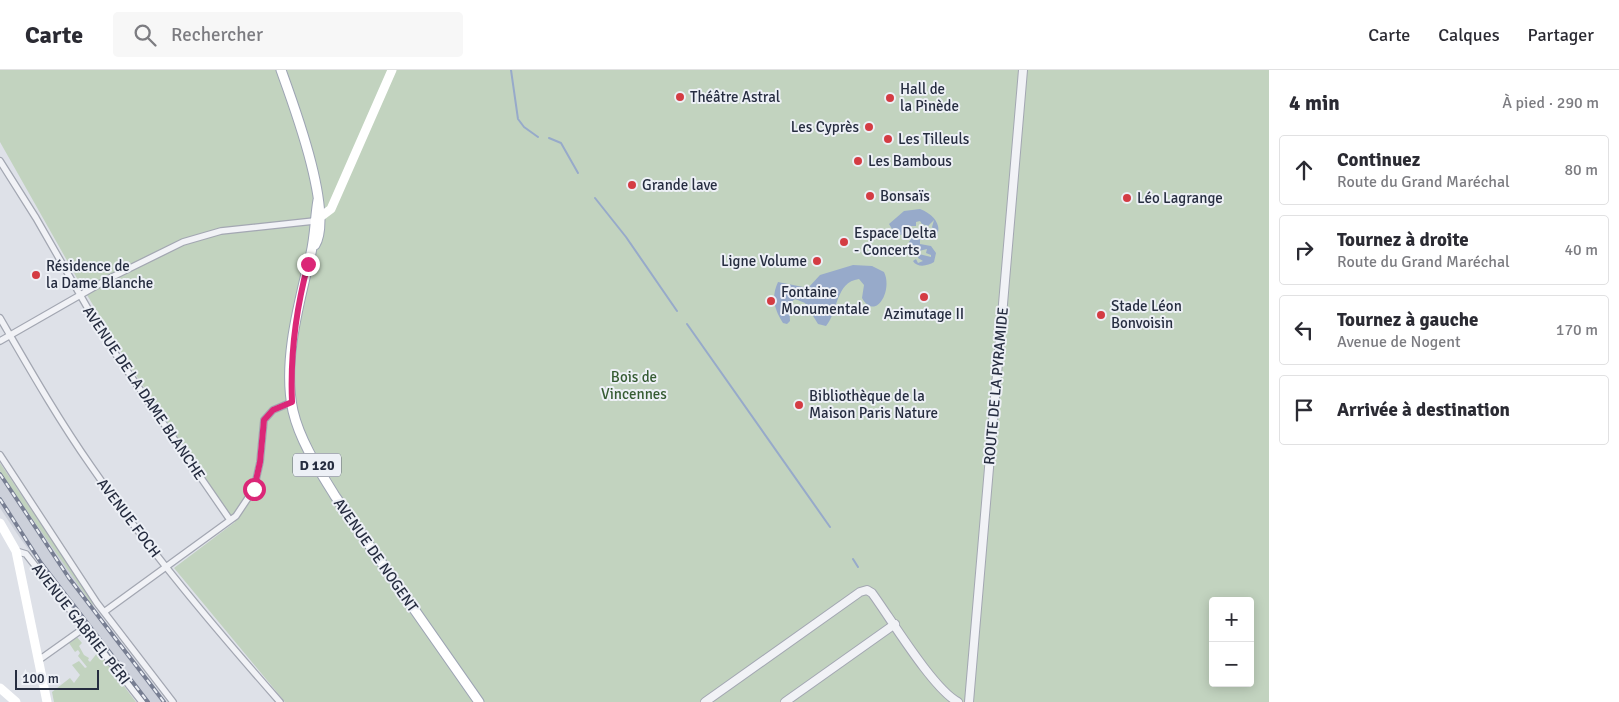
<!DOCTYPE html>
<html lang="fr">
<head>
<meta charset="utf-8">
<style>
	body { margin:0; font-family:Signika,sans-serif; background:#f7f7f7; color:#2b2b33 }
	.controls { position:absolute; right:15px; bottom:15px; display:grid; overflow:hidden; border-radius:5px; box-shadow:0 2px 12px #0003 }
	.controls button { width:45px; height:45px; display:grid; place-items:center; padding:0; border:0; border-bottom:1px solid #e1e1e2; background:#fff; color:#2b2b33; font:25px sans-serif }
	.scale { position:absolute; left:15px; bottom:12px; width:84px; box-sizing:border-box; padding-left:5px; border:2px solid #262d40; border-top:0; font-size:14px; line-height:18px; white-space:nowrap; color:#262d40; -webkit-text-stroke:4px #edf0f6; paint-order:stroke }
	.stop { position:absolute; width:15px; height:15px; margin:-11px; border:4px solid #db2777; border-radius:50%; background:#fff }
	.stop.end { background:#db2777; border-color:#fff; box-shadow:0 1px 5px #0008 }
	.list { margin:0; padding:0; list-style:none }
	h2 { display:flex; justify-content:space-between; align-items:center; height:65px; margin:0; padding:0 20px; font-size:21px }
	h2 small { font-size:16px; font-weight:400; color:#7c7c81 }
	.list li { display:grid; grid-template-columns:32px 1fr auto; gap:15px; align-items:center; box-sizing:border-box; height:70px; margin:0 10px 10px; padding:0 10px; border:1px solid #e1e1e2; border-radius:5px }
	.list b { display:block; font-size:19px; white-space:nowrap }
	.list p { margin:0; font-size:16px; white-space:nowrap; color:#7c7c81 }
	.list em { font-size:16px; font-style:normal; color:#7c7c81 }
	.icon { flex:none; width:28px; height:28px; fill:none; stroke:currentColor; stroke-width:2; stroke-linecap:round; stroke-linejoin:round }
	.map { position:relative; flex:none; width:1269px; height:632px; overflow:hidden }
	header { display:flex; align-items:center; gap:30px; box-sizing:border-box; height:70px; padding:0 25px; background:#fff; border-bottom:1px solid #e1e1e2 }
	header strong { font-size:24px }
	nav { display:flex; gap:28px; margin-inline-start:auto; font-size:18px }
	.search { width:350px; height:45px; background:#f7f7f7; display:flex; align-items:center; gap:12px; box-sizing:border-box; padding:0 18px; border-radius:5px; color:#7c7c81; font-size:19px }
	main { display:flex }
	aside { flex:1; background:#fff }
	.map>svg:first-child { display:block }
	.built { fill:#ccd0da }
	.green { fill:#c2d3bf; fill-rule:evenodd }
	.water { fill:#97aaca }
	.lines { fill:none; stroke-linecap:round; stroke-linejoin:round }
	.stream { stroke:#97aaca; stroke-width:2 }
	.minor-casing { stroke:#a3a7b2; stroke-width:8 }
	.tertiary-casing { stroke:#a3a7b2; stroke-width:10 }
	.primary-casing { stroke:#9da4b4; stroke-width:11 }
	.minor { stroke:#f1f2f6; stroke-width:5.5 }
	.tertiary { stroke:#f1f2f6; stroke-width:8 }
	.secondary { stroke:#fff; stroke-width:9 }
	.primary { stroke:#fff; stroke-width:9 }
	.rail-casing { stroke:#777e92; stroke-width:4 }
	.rail { stroke:#edf0f6; stroke-width:2; stroke-dasharray:5.5; stroke-linecap:butt }
	.route { stroke:#db2777; stroke-width:6 }
	.poi-dot { fill:#d43c43; stroke:#edf0f6; stroke-width:2 }
	.labels { text-anchor:middle; stroke-width:4; stroke-linejoin:round; paint-order:stroke }
	.shield { fill:#edf0f6; stroke:#626877; stroke-width:1 }
	.shield-label { font-size:14px; font-weight:bold; fill:#262d40 }
	.poi-label { font-size:15px; fill:#262d40; stroke:#edf0f6; text-anchor:start }
	.park-label { font-size:15px; fill:#365c33; stroke:#edf0f6 }
	.street-label { font-size:15px; fill:#262d40; stroke:#edf0f6 }
</style>
</head>
<body>
<header>
<strong>Carte</strong>
<div class="search"><svg class="icon" aria-label="search" viewBox="0 0 24 24"><circle cx="10" cy="10" r="6"/><path d="M15 15l6 6"/></svg>Rechercher</div>
<nav><a>Carte</a><a>Calques</a><a>Partager</a></nav>
</header>
<main>
<div class="map">
<svg width="1269" height="632" viewBox="0 0 1269 632">
	<rect width="100%" height="100%" fill="#dee1e8"/>
	<path class="built" d="M0,393L92,531L93,536L167,632H144L20,468L0,438Z"/>
	<path class="green" d="M0,0H1269V632H285L174,498L235,452L131,298L78,210L0,72ZM1213,531H1250V613H1213Z
		M0,393L92,531L93,536L9,415L0,401Z
		M77,567L82,573L79,576L84,585L89,588L88,590L90,592L98,582L136,632H54L52,622L70,608L74,613L80,605L72,595L79,591L85,598L87,597L78,586L80,583L78,580L75,582L69,573Z"/>
	<path class="water" d="M920,139C942,147 947,171 920,170V174L931,176L936,183L934,192C928,196 917,198 913,191L916,189L918,193L923,191L918,188L919,184L931,187V185L926,183L927,179L915,182L910,178L909,172L913,166H923L921,162L923,157L936,163L932,157L934,150L928,156L922,154L920,151L916,152V156H909L906,163L901,165L897,163L896,158L892,159L889,154L904,141Z
		M853,195L872,196L884,202C893,220 876,252 862,228L864,215L859,209C835,212 838,243 826,256L818,254L805,233L795,229L789,234L790,251L787,254L783,253C774,239 771,227 778,212L808,218L820,205Z"/>
	<g class="lines">
		<path class="stream" d="M511,0L518,49L524,57L538,67
			M549,68L561,73L578,103
			M595,128L626,167L677,241
			M687,254L830,457
			M853,489L858,497"/>
		<g class="minor-casing">
			<path id="minor" d="M0,91L36,148L106,270L230,450
				M0,248C29,298 58,349 91,396C148,479 214,557 280,632
				M0,271L110,208L183,172L221,161L314,151
				M0,385L97,533L173,632
				M16,481L26,484L142,632
				M104,542L236,446L254,419L260,392L264,350L273,340L292,332
				M39,590L84,558"/>
		</g>
		<g class="tertiary-casing">
			<path id="tertiary" d="M705,632L860,522L867,520L872,523C891,549 933,619 958,632
				M785,632L895,554
				M969,632L1023,0"/>
		</g>
		<g class="primary-casing">
			<path id="primary" d="M281,0C294,36 334,143 315,175
				M318,130C315,147 315,166 311,183C300,230 282,291 293,341C300,371 319,400 335,426L479,632"/>
		</g>
		<use href="#minor" class="minor"/>
		<use href="#tertiary" class="tertiary"/>
		<path class="secondary" d="M315,151L331,139L392,0
			M0,453L16,481L47,632
			M0,618L16,632"/>
		<use href="#primary" class="primary"/>
		<g class="rail-casing">
			<path id="rail" d="M0,404L69,508L164,632
				M0,429L41,493L148,632"/>
		</g>
		<use href="#rail" class="rail"/>
	</g>
	<g class="lines">
		<path class="route" d="M254,419L260,392L264,350L273,340L292,332C290,285 296,239 308,194"/>
	</g>
	<g class="poi-dot">
		<circle cx="680" cy="27" r="5"/>
		<circle cx="890" cy="28" r="5"/>
		<circle cx="869" cy="57" r="5"/>
		<circle cx="888" cy="69" r="5"/>
		<circle cx="858" cy="91" r="5"/>
		<circle cx="632" cy="115" r="5"/>
		<circle cx="870" cy="126" r="5"/>
		<circle cx="1127" cy="128" r="5"/>
		<circle cx="844" cy="172" r="5"/>
		<circle cx="817" cy="191" r="5"/>
		<circle cx="36" cy="205" r="5"/>
		<circle cx="924" cy="227" r="5"/>
		<circle cx="771" cy="231" r="5"/>
		<circle cx="1101" cy="245" r="5"/>
		<circle cx="799" cy="335" r="5"/>
	</g>
	<g class="labels">
		<rect class="shield" x="293" y="383.5" width="48" height="23" rx="4"/>
		<g class="shield-label">
			<text x="317" y="400">D 120</text>
		</g>
		<g class="poi-label">
			<text x="900" y="24">Hall de<tspan x="900" dy="17">la Pinède</tspan></text>
			<text x="690" y="32">Théâtre Astral</text>
			<text x="859" y="62" text-anchor="end">Les Cyprès</text>
			<text x="898" y="74">Les Tilleuls</text>
			<text x="868" y="96">Les Bambous</text>
			<text x="642" y="120">Grande lave</text>
			<text x="880" y="131">Bonsaïs</text>
			<text x="1137" y="133">Léo Lagrange</text>
			<text x="854" y="168">Espace Delta<tspan x="854" dy="17">- Concerts</tspan></text>
			<text x="807" y="196" text-anchor="end">Ligne Volume</text>
			<text x="46" y="201">Résidence de<tspan x="46" dy="17">la Dame Blanche</tspan></text>
			<text x="781" y="227">Fontaine<tspan x="781" dy="17">Monumentale</tspan></text>
			<text x="1111" y="241">Stade Léon<tspan x="1111" dy="17">Bonvoisin</tspan></text>
			<text x="924" y="249" text-anchor="middle">Azimutage II</text>
			<text x="809" y="331">Bibliothèque de la<tspan x="809" dy="17">Maison Paris Nature</tspan></text>
		</g>
		<g class="park-label">
			<text x="634" y="312">Bois de<tspan x="634" dy="17">Vincennes</tspan></text>
		</g>
		<g class="street-label">
			<text transform="translate(996 316) rotate(-85)" y="5">ROUTE DE LA PYRAMIDE</text>
			<text transform="translate(144 323) rotate(56)" y="5">AVENUE DE LA DAME BLANCHE</text>
			<text transform="translate(129 448) rotate(53)" y="5">AVENUE FOCH</text>
			<text transform="translate(376 485) rotate(55)" y="5">AVENUE DE NOGENT</text>
			<text transform="translate(81 554) rotate(52)" y="5">AVENUE GABRIEL PÉRI</text>
		</g>
	</g>
</svg>
<div class="controls">
<button>+</button>
<button>−</button>
</div>
<div class="scale">100 m</div>
<div class="stop" style="left:254px;top:419px"></div>
<div class="stop end" style="left:308px;top:194px"></div>
</div>
<aside>
<h2>4 min<small>À pied · 290 m</small></h2>
<ul class="list">
<li><svg class="icon" aria-label="ahead" viewBox="0 0 24 24"><path d="M12 20V5M6 11l6-6 6 6"/></svg><div><b>Continuez</b><p>Route du Grand Maréchal</p></div><em>80 m</em></li>
<li><svg class="icon" aria-label="right" viewBox="0 0 24 24"><path d="M7 20v-9h11M14 6l5 5-5 5"/></svg><div><b>Tournez à droite</b><p>Route du Grand Maréchal</p></div><em>40 m</em></li>
<li><svg class="icon" aria-label="left" viewBox="0 0 24 24"><path d="M17 20v-9H6M10 6l-5 5 5 5"/></svg><div><b>Tournez à gauche</b><p>Avenue de Nogent</p></div><em>170 m</em></li>
<li><svg class="icon" aria-label="arrive" viewBox="0 0 24 24"><path d="M6 21V4h12l-3 4 3 4H6"/></svg><div><b>Arrivée à destination</b></div></li>
</ul>
</aside>
</main>
</body>
</html>
